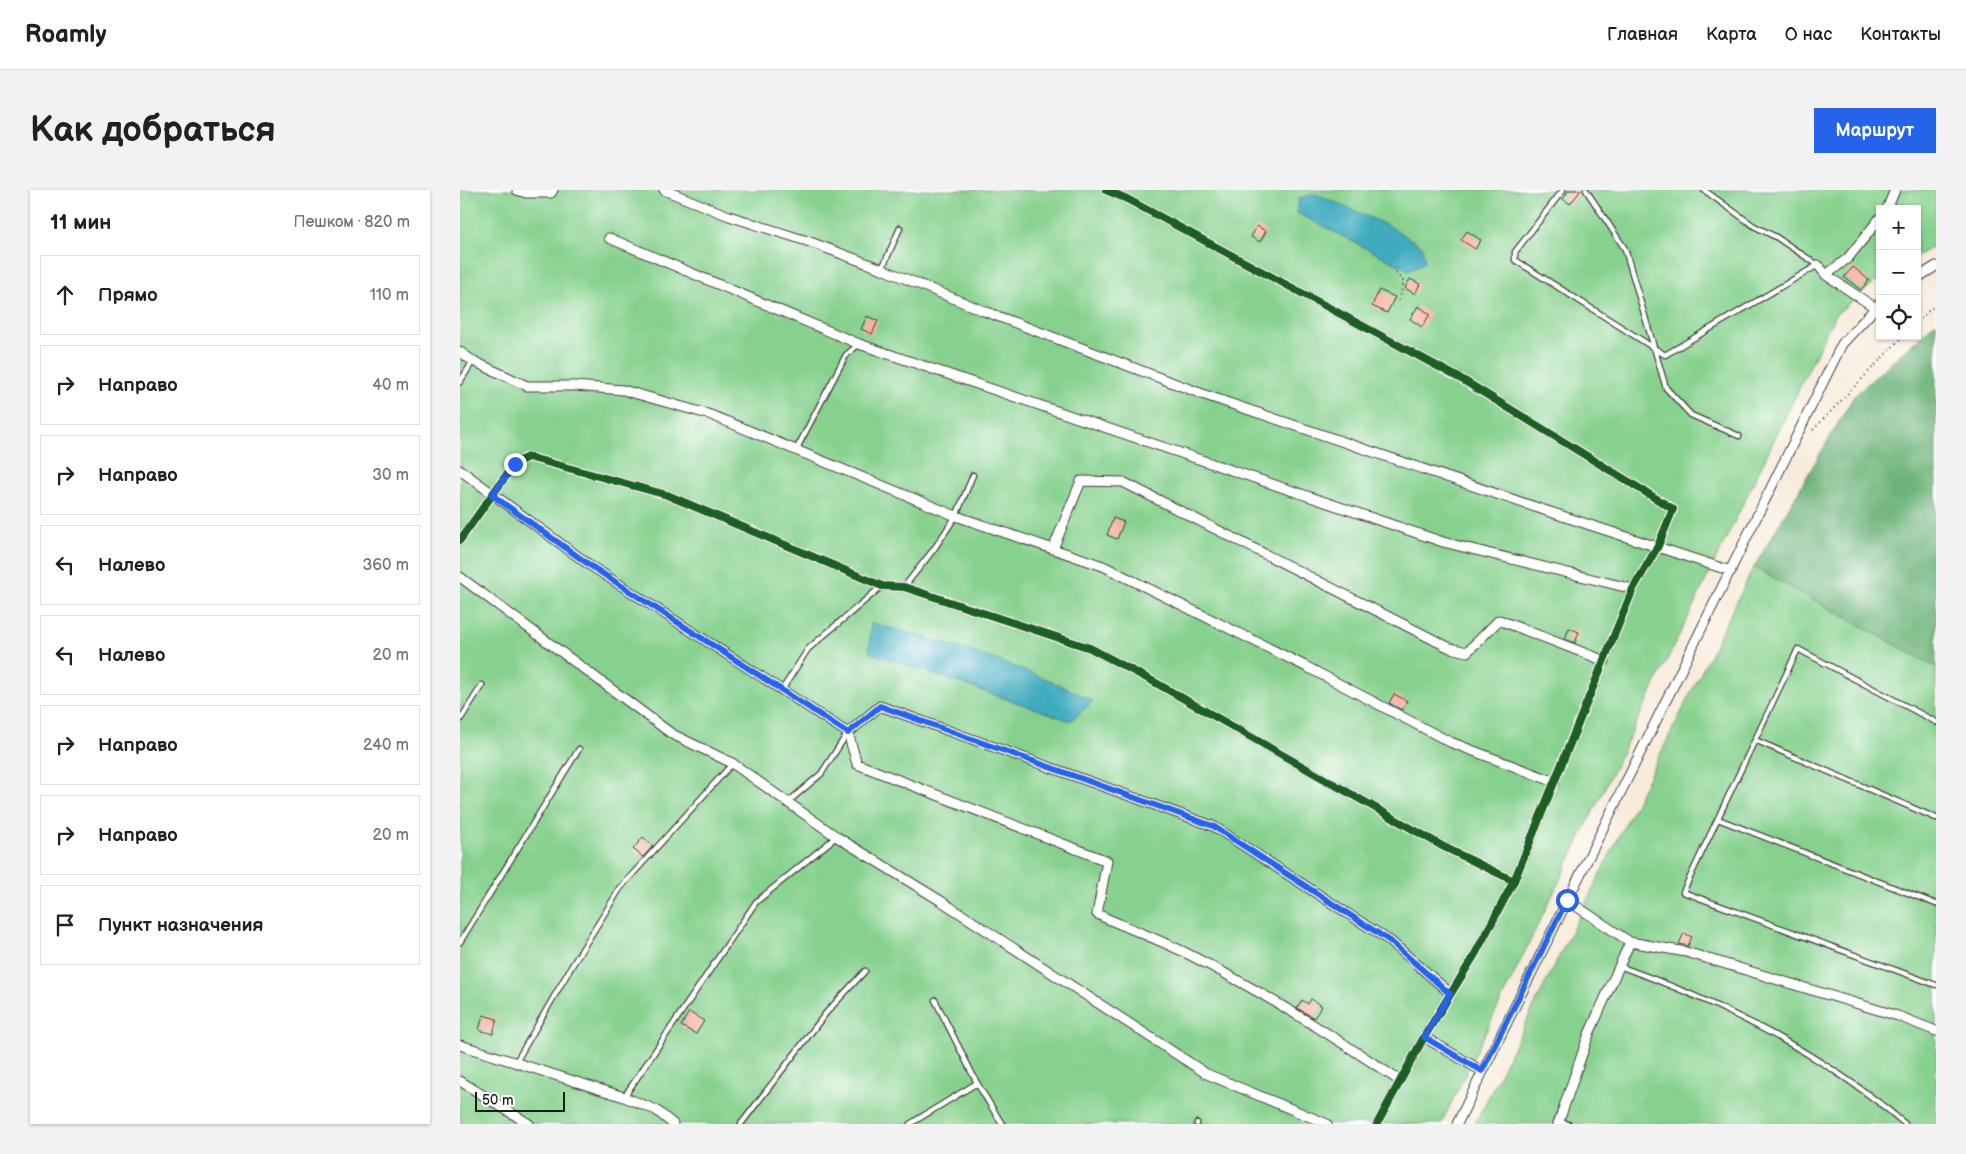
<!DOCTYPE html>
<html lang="ru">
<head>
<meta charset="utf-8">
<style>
	body { margin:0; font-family:"Balsamiq Sans",sans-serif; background:#f2f2f2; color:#202124 }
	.controls { position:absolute; right:15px; top:15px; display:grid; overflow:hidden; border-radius:0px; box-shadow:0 1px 4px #0004 }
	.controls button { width:45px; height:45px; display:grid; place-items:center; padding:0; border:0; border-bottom:1px solid #e0e0e0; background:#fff; color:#202124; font:25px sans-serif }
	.scale { position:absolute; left:15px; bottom:12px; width:90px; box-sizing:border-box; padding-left:5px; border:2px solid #1c1c1c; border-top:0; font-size:14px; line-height:18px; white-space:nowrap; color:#1c1c1c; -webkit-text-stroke:4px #fff; paint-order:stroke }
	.stop { position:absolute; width:15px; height:15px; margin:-11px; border:4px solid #2563eb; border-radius:50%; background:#fff }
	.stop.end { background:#2563eb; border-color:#fff; box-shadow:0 1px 5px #0008 }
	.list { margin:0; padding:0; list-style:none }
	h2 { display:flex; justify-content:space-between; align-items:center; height:65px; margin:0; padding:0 20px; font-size:21px }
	h2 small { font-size:16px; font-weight:400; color:#757577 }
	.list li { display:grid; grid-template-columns:32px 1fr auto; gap:15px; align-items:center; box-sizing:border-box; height:80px; margin:0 10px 10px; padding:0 10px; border:1px solid #e0e0e0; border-radius:0px }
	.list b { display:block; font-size:19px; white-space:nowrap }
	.list em { font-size:16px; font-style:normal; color:#757577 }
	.icon { flex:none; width:28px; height:28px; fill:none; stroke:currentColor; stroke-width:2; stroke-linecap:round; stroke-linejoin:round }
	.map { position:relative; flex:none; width:1476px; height:934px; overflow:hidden; border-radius:0px }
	header { display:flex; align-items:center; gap:30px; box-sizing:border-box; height:70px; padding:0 25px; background:#fff; border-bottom:1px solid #e0e0e0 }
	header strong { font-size:24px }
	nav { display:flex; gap:28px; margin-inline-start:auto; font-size:18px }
	.intro { display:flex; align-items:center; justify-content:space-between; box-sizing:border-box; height:120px; padding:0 30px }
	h1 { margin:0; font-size:35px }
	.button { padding:12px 22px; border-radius:0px; background:#2563eb; color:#fff; font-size:18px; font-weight:700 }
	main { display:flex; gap:30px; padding:0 30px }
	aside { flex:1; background:#fff; border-radius:0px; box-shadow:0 1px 4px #0004 }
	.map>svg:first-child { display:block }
	.green { fill:#87d18e; stroke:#527655 }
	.forest { fill:#6db379; stroke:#44684a }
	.water { fill:#40abbf; stroke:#2e646e }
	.building { fill:#f7afa0 }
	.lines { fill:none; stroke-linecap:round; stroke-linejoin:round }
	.lane-casing { stroke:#3d3b38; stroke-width:7 }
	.street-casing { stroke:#3d3b38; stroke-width:11 }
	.path { stroke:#3d3b38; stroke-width:2; stroke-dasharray:1 4; stroke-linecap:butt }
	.lane { stroke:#fff; stroke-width:4.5 }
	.street { stroke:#fff; stroke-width:9 }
	.cycleway-casing { stroke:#fff; stroke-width:11 }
	.cycleway { stroke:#1b5e20; stroke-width:8 }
	.route { stroke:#2563eb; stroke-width:6 }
</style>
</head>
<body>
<header>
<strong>Roamly</strong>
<nav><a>Главная</a><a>Карта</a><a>О нас</a><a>Контакты</a></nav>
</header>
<div class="intro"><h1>Как добраться</h1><a class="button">Маршрут</a></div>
<main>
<aside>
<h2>11 мин<small>Пешком · 820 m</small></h2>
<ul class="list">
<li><svg class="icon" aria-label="ahead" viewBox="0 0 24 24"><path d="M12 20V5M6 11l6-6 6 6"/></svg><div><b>Прямо</b></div><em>110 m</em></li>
<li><svg class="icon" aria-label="right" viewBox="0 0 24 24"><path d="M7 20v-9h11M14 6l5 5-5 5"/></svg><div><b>Направо</b></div><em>40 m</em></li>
<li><svg class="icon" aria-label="right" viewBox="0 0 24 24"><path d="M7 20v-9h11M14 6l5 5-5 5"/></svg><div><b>Направо</b></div><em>30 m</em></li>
<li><svg class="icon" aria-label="left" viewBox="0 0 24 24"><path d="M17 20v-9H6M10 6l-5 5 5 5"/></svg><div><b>Налево</b></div><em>360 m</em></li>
<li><svg class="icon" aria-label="left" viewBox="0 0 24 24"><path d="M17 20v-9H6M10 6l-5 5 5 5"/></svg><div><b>Налево</b></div><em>20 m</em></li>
<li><svg class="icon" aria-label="right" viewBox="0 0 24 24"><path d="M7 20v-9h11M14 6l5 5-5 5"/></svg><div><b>Направо</b></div><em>240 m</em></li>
<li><svg class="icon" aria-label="right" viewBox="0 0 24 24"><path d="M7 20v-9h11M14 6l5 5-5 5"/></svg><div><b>Направо</b></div><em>20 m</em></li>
<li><svg class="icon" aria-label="arrive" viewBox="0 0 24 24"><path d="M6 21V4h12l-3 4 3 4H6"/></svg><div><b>Пункт назначения</b></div></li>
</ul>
</aside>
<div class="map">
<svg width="1476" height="934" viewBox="0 0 1476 934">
	<rect width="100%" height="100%" fill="#fff"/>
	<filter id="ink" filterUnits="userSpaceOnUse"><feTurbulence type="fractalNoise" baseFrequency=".02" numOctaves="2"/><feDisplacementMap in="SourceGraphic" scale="10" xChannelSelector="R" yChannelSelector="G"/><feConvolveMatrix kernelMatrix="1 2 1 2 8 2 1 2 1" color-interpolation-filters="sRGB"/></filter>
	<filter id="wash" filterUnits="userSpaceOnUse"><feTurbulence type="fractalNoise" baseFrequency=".0096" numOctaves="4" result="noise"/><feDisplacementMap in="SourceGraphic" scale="20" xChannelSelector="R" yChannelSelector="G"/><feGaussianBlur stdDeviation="1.12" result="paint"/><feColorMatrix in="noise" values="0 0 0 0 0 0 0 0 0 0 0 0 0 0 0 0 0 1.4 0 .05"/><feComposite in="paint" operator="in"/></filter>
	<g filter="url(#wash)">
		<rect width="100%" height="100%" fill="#f7ebda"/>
		<path class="green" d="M0,0H1476V55L1457,66V19H1420V88L1375,125L981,934H0Z
			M1294,377L1476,477V934H1015Z"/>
		<path class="forest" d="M1476,132V477L1294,377L1394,206Z"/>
		<path class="water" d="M856,4L929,36L962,56L965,72L949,80L837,23L839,8Z
			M411,433C487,453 563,475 633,511L611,531L409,462Z"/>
		<g id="blocks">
			<path class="building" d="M1109,0H1121L1110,14L1103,9Z
				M797,36L806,41L800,52L791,47Z
				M1007,41L1021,50L1015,59L1001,50Z
				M1393,77L1409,90L1401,100L1384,87Z
				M950,89L960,94L955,104L945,98Z
				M919,100L935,107L927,123L912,116Z
				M958,116L970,124L962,137L950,129Z
				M407,126L418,131L412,144L401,139Z
				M653,328L664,332L657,349L647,345Z
				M1109,438L1119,442L1115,453L1105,449Z
				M934,504L947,511L942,520L929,513Z
				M183,647L193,656L183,667L173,659Z
				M1224,743L1232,747L1228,756L1219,754Z
				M851,809L862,816L854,828L837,818L842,810L848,814Z
				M229,822L244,831L236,844L221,836Z
				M23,825L37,829L33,844L19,840Z"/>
		</g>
	</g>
	<g filter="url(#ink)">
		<use href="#blocks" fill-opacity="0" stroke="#3d3b38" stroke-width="1"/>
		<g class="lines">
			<g class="lane-casing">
				<path id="lane" d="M1103,0L1055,62V70L1205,165L1358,75L1316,47L1294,36L1244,0
					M1126,0L1165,59L1206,198L1231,225L1279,246
					M422,79L440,38
					M0,192L13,171
					M336,260L386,165L398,155
					M444,397L474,359L496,326L513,285
					M322,500L348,459L422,396
					M0,530L22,495
					M1476,532L1338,459L1223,702L1476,795
					M1295,550L1476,628
					M328,612L361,584L387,544
					M1258,629L1476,714
					M0,752L119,559
					M1159,776C1256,810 1367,866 1445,934
					M475,810L517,893L542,934
					M56,872L113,774L161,697L272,574
					M164,907L296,712L376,647
					M1098,932L1108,934
					M281,934L366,823L405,781
					M450,934L517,893
					M737,934V933"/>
			</g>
			<g class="street-casing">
				<path id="street" d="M57,0L66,3H91L93,0
					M204,0L269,26L350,52L422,79L524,121L745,205L1084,320L1271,381
					M646,0L667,9L1003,190L1213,319L1198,356L1173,399L1054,691L1014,766L964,847L917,934
					M1427,19L1435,0
					M149,48L399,154L983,352L1173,399
					M1358,75L1366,85L1414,117
					M1366,85L1388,68L1420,28
					M1457,88L1476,76
					M0,162L13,171L67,196H115L163,200L251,225L496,326L643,376L847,477L990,552L1095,592
					M0,280L131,376L388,543L420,516L753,636L930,751L991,804
					M0,350L55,273L68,267L207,305L422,396L444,397L630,458L696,493L984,657L1054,691
					M593,359L621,291L663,292L990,458L1007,462L1039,430L1145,471
					M0,387L212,544L272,573L377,647L481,711L747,884L867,934
					M388,543L397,574L647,671L637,724C667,738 698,749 728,764C801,801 872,845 940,891
					M1107,710L1170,752L1226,762L1438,826L1476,841
					M964,847L1022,881
					M0,855L164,907L196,920L213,934
					M0,891L69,934
					M997,934L1382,154L1420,113
					M1098,934L1129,844L1170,752"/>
			</g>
			<path class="path" d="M936,83L944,92L938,113
				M933,110L942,115
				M1457,132L1476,114
				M1353,240L1443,146"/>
			<use href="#lane" class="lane"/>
			<use href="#street" class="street"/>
			<g class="cycleway-casing">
				<path id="cycleway" d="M646,0L667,9L1003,190L1213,319L1198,356L1173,399L1054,691L1014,766L964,847L917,934
					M0,350L55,273L68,267L207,305L422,396L444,397L630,458L696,493L984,657L1054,691"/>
			</g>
			<use href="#cycleway" class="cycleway"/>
		</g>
	</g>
	<g class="lines" filter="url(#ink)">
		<path class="route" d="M55,274L32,305L131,376L388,543L420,516L753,636L930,751L990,804L964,847L1022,881L1107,710"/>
	</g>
</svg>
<div class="controls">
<button>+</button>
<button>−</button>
<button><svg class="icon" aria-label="locate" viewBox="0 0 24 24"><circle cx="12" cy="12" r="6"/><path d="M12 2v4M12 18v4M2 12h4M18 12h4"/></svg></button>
</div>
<div class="scale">50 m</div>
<div class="stop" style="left:1107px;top:710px"></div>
<div class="stop end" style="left:55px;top:274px"></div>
</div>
</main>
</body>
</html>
